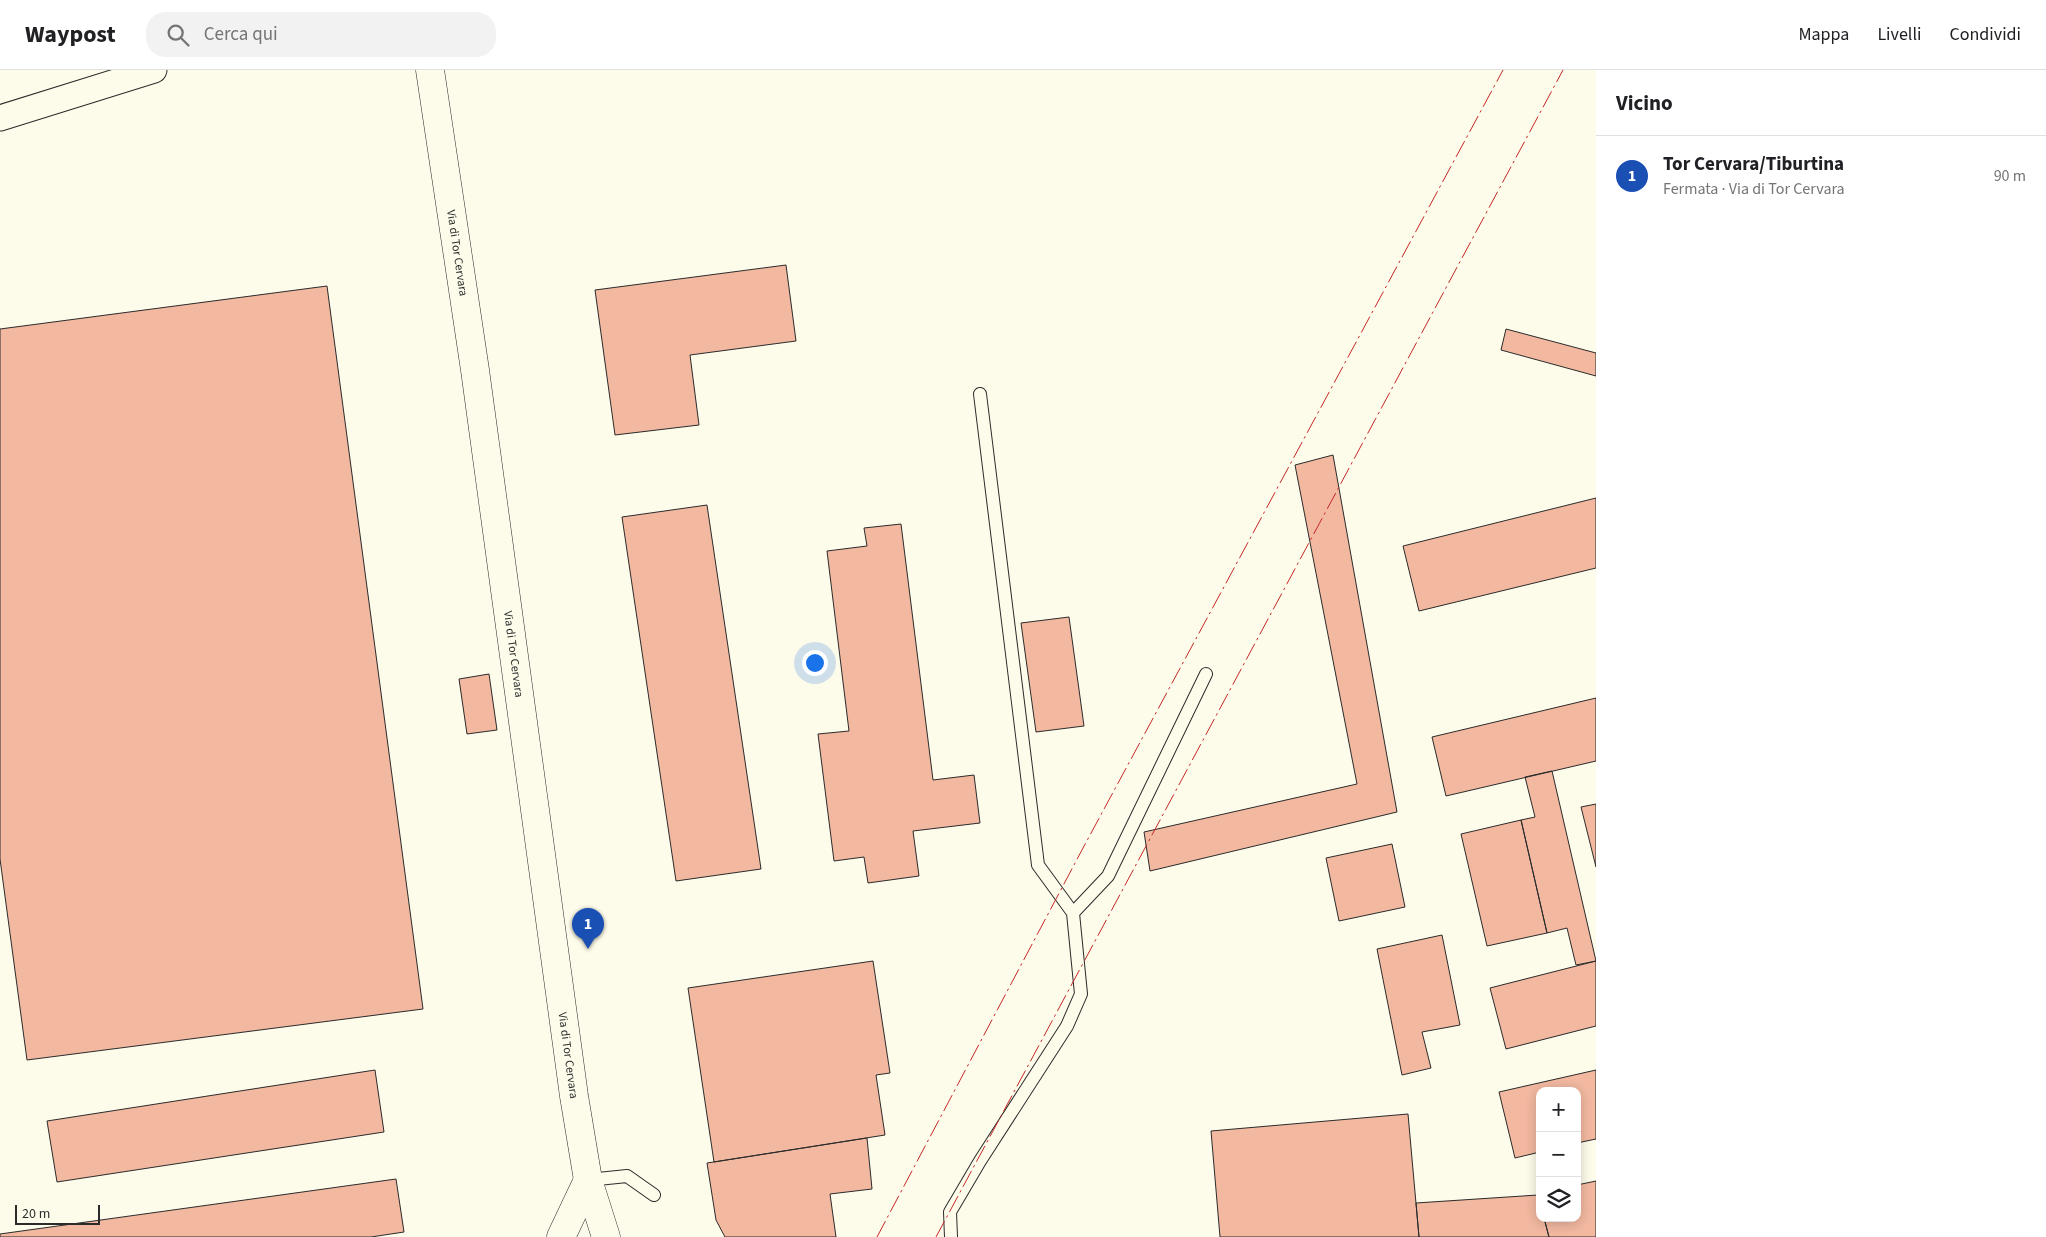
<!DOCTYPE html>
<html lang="it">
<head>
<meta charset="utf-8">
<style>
	body { margin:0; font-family:"Source Sans 3",sans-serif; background:#f2f2f2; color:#202124 }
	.controls { position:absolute; right:15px; bottom:15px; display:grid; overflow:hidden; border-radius:10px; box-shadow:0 2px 12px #0003 }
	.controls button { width:45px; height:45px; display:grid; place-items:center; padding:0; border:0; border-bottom:1px solid #e0e0e0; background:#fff; color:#202124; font:25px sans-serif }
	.scale { position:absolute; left:15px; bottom:12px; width:85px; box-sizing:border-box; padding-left:5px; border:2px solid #2b2b2b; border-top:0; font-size:14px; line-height:18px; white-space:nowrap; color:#2b2b2b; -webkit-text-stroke:4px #fdfbea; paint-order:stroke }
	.you { position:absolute; left:814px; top:592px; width:18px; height:18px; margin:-12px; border:4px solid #fff; border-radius:50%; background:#1a73e8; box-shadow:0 0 0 8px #1a73e833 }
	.badge { display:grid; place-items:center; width:32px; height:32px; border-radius:50%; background:#d93025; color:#fff; font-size:16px; font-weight:700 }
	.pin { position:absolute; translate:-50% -41px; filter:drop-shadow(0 1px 2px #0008) }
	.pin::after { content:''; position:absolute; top:26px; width:18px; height:15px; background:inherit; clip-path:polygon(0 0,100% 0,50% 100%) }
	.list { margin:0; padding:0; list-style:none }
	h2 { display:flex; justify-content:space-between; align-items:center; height:65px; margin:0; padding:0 20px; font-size:21px }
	h2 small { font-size:16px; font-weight:400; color:#757577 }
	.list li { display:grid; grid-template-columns:32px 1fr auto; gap:15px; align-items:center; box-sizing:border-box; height:80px; padding:0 20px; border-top:1px solid #e0e0e0 }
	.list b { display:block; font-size:19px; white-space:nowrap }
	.list p { margin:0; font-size:16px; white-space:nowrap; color:#757577 }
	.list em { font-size:16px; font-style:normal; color:#757577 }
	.icon { flex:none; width:28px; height:28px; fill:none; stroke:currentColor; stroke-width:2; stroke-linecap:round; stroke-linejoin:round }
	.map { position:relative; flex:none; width:1596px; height:1167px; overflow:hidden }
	header { display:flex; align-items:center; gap:30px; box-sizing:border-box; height:70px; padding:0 25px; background:#fff; border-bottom:1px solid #e0e0e0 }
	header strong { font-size:24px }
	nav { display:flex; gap:28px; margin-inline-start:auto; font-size:18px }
	.search { width:350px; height:45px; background:#f2f2f2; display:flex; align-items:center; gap:12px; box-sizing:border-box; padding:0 18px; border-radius:20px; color:#757577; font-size:19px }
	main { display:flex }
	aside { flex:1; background:#fff }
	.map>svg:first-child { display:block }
	.building { fill:#f2b8a0; stroke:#2b2b2b }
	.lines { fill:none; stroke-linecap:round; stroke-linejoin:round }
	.service-casing { stroke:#2b2b2b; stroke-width:14 }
	.minor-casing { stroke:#2b2b2b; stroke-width:27 }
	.tertiary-casing { stroke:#2b2b2b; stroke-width:29 }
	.service { stroke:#fdfbea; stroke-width:12 }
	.minor { stroke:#fdfbea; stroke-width:25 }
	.tertiary { stroke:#fdfbea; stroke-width:28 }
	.power { stroke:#c62828; stroke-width:1; stroke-dasharray:18 4 2.5 4; stroke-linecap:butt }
	.labels { text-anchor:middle; stroke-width:4; stroke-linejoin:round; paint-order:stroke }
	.street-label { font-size:12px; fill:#2b2b2b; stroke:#fdfbea }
</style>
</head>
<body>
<header>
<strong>Waypost</strong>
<div class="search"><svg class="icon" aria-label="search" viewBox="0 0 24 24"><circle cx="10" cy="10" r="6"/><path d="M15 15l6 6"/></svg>Cerca qui</div>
<nav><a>Mappa</a><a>Livelli</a><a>Condividi</a></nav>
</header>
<main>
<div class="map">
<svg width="1596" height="1167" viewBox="0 0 1596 1167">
	<rect width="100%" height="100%" fill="#fdfbea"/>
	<path class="building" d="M786,195L796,271L690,285L699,355L615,365L595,220Z
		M327,216L423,939L27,990L0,789V259Z
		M1506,259L1596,283V306L1501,280Z
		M1333,385L1397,742L1150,801L1144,762L1357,714L1295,395Z
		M1596,428V498L1419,541L1403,476Z
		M707,435L761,799L676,811L622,447Z
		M901,454L933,710L974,705L980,753L913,761L919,806L868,813L864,787L834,791L818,664L849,661L827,481L867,476L864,458Z
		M1069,547L1084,656L1036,662L1021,553Z
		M489,604L497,660L467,664L459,609Z
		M1596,628V691L1446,726L1432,667Z
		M1552,701L1596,891L1576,895L1567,858L1547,863L1521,750L1535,747L1525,707Z
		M1596,734V797L1581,737Z
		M1521,750L1547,863L1487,876L1461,764Z
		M1392,774L1405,837L1339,851L1326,788Z
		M1442,865L1460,955L1422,962L1431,998L1402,1005L1377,879Z
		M873,891L890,1003L876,1005L885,1065L714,1092L688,918Z
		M1596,891V956L1506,979L1490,918Z
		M375,1000L384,1062L57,1112L47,1051Z
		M1596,1000V1069L1577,1073V1021H1540V1082L1515,1088L1499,1022Z
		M1408,1044L1419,1167H1220L1211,1061Z
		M867,1068L872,1119L830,1124L836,1167H725L716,1150L707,1093Z
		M396,1109L404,1162L371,1167H0V1164Z
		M1596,1111V1167H1549L1544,1148H1577V1115Z
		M1538,1125L1540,1148H1544L1549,1167H1419L1416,1133Z"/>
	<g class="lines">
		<g class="service-casing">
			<path id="service" d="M1073,843L1108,806L1206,604
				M588,1110L627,1106L654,1125
				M951,1167L950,1142L980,1091L1067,956L1081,924L1073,843L1038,795L980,324"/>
		</g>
		<g class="minor-casing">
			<path id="minor" d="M0,48L154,0"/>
		</g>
		<g class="tertiary-casing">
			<g id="tertiary">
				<path id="s1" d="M430,0L475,300L574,1026L588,1110L606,1167"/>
				<path d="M561,1167L588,1110"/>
			</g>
		</g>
		<use href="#service" class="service"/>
		<use href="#minor" class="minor"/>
		<use href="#tertiary" class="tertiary"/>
		<path class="power" d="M877,1167L1083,778L1503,0
			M936,1167L1563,0"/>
	</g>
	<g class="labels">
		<g class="street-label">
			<text dy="4" stroke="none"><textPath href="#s1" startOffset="185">Via di Tor Cervara</textPath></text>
			<text dy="4" stroke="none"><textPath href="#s1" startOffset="590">Via di Tor Cervara</textPath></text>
			<text dy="4" stroke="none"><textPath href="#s1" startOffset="995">Via di Tor Cervara</textPath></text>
		</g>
	</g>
</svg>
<div class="controls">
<button>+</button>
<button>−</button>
<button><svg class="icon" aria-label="layers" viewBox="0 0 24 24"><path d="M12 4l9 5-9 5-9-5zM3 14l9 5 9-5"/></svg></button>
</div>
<div class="scale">20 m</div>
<div class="you"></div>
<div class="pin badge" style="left:588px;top:879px;background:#1a4fb4">1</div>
</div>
<aside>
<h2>Vicino<small></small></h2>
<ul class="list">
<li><span class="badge" style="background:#1a4fb4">1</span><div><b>Tor Cervara/Tiburtina</b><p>Fermata · Via di Tor Cervara</p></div><em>90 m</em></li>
</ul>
</aside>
</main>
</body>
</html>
